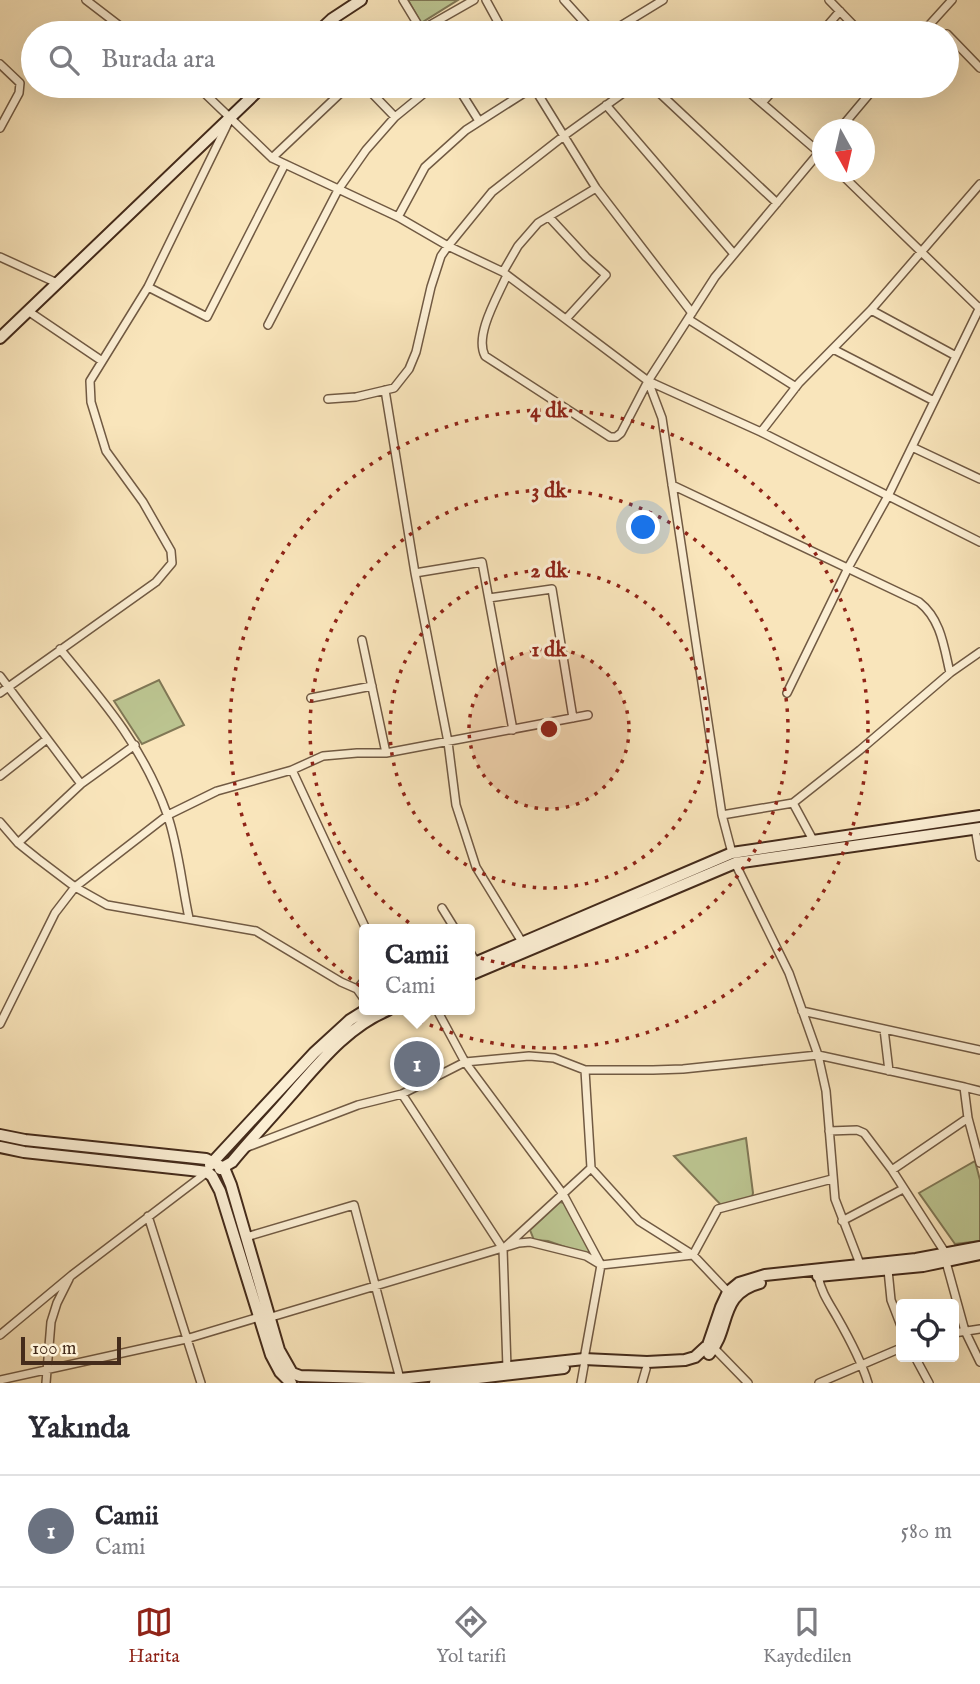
<!DOCTYPE html>
<html lang="tr">
<head>
<meta charset="utf-8">
<style>
	body { margin:0; font-family:"IM FELL English",serif; background:#f2f2f3; color:#2b2b33 }
	.controls { position:absolute; right:21px; bottom:21px; display:grid; overflow:hidden; border-radius:7px; box-shadow:0 7px 28px #0002 }
	.controls button { width:63px; height:63px; display:grid; place-items:center; padding:0; border:0; border-bottom:2px solid #e1e1e2; background:#fff; color:#2b2b33; font:35px sans-serif }
	.compass { position:absolute; left:812px; top:119px; width:63px; height:63px; border-radius:50%; background:#fff; box-shadow:0 7px 28px #0002; rotate:172deg }
	.scale { position:absolute; left:21px; bottom:18px; width:100px; box-sizing:border-box; padding-left:7px; border:4px solid #442b1b; border-top:0; font-size:19px; line-height:24px; white-space:nowrap; color:#442b1b; -webkit-text-stroke:5px #fbeed3; paint-order:stroke }
	.you { position:absolute; left:644px; top:528px; width:24px; height:24px; margin:-18px; border:5px solid #fff; border-radius:50%; background:#1a73e8; box-shadow:0 0 0 10px #1a73e833 }
	.badge { display:grid; place-items:center; width:46px; height:46px; border-radius:50%; background:#8f2418; color:#fff; font-size:23px; font-weight:700 }
	.pin { position:absolute; translate:-50% -50%; border:4px solid #fff; box-shadow:0 2px 7px #0006 }
	.popup { position:absolute; left:359px; top:924px; width:116px; height:91px; box-sizing:border-box; display:grid; place-content:center; border-radius:7px; background:#fff; filter:drop-shadow(0 2px 5px #0005); font-size:23px; white-space:nowrap; color:#7c7c81 }
	.popup b { font-size:26px; color:#2b2b33 }
	.popup::after { content:''; position:absolute; left:50%; top:100%; margin-left:-14px; border:14px solid transparent; border-top-color:#fff }
	.list { margin:0; padding:0; list-style:none }
	h2 { display:flex; justify-content:space-between; align-items:center; height:91px; margin:0; padding:0 28px; font-size:30px }
	h2 small { font-size:23px; font-weight:400; color:#7c7c81 }
	.list li { display:grid; grid-template-columns:46px 1fr auto; gap:21px; align-items:center; box-sizing:border-box; height:112px; padding:0 28px; border-top:2px solid #e1e1e2 }
	.list b { display:block; font-size:26px; white-space:nowrap }
	.list p { margin:0; font-size:23px; white-space:nowrap; color:#7c7c81 }
	.list em { font-size:23px; font-style:normal; color:#7c7c81 }
	.icon { flex:none; width:38px; height:38px; fill:none; stroke:currentColor; stroke-width:2; stroke-linecap:round; stroke-linejoin:round }
	.map { position:relative; flex:none; width:980px; height:1383px; overflow:hidden }
	.search { position:absolute; background:#fff; box-shadow:0 7px 28px #0002; left:21px; right:21px; top:21px; height:77px; display:flex; align-items:center; gap:18px; box-sizing:border-box; padding:0 24px; border-radius:38px; color:#7c7c81; font-size:26px }
	.sheet { height:203px; background:#fff }
	nav { display:flex; justify-content:space-around; align-items:center; box-sizing:border-box; height:98px; border-top:2px solid #e1e1e2; background:#fff; font-size:19px; color:#7c7c81 }
	nav a { display:grid; justify-items:center; gap:4px }
	nav .on { color:#8f2418 }
	.map>svg:first-child { display:block }
	.green { fill:#bcc591; stroke:#807856; stroke-width:2 }
	.lines { fill:none; stroke-linecap:round; stroke-linejoin:round }
	.street-casing { stroke:#715a43; stroke-width:10 }
	.secondary-casing { stroke:#442b1b; stroke-width:14 }
	.street { stroke:#fbeed3; stroke-width:7 }
	.secondary { stroke:#fbeed3; stroke-width:10 }
	.ring { fill:none; stroke:#8f2418; stroke-width:3.5; stroke-dasharray:3.5 7 }
	.centre { fill:#8f2418; stroke:#fbeed3; stroke-width:3.5 }
	.ring-label { font-size:21px; text-anchor:middle; font-weight:bold; fill:#8f2418; stroke:#fbeed3; stroke-width:6; stroke-linejoin:round; paint-order:stroke }
</style>
</head>
<body>
<div class="map">
<svg width="980" height="1383" viewBox="0 0 980 1383">
	<rect width="100%" height="100%" fill="#f9e5bb"/>
	<filter id="stains"><feTurbulence type="fractalNoise" baseFrequency=".00286" numOctaves="4"/><feColorMatrix values="0 0 0 0 .2 0 0 0 0 .09 0 0 0 0 .02 0 0 0 .5 -.17"/></filter>
	<radialGradient id="worn" r=".72"><stop offset=".6" stop-color="#630" stop-opacity="0"/><stop offset="1" stop-color="#630" stop-opacity=".3"/></radialGradient>
	<path class="green" d="M408,0H458L421,23Z
		M159,680L184,725L142,744L114,701Z
		M746,1138L753,1193L752,1197L721,1205L674,1156Z
		M975,1161L980,1180V1241L955,1244L919,1193Z
		M560,1202L564,1203L591,1253L588,1255L548,1241L534,1240L530,1230Z"/>
	<g class="lines">
		<g class="street-casing">
			<path id="street" d="M86,0L129,33
				M403,0L423,33
				M486,0L504,33
				M564,0L594,33
				M829,0L861,33
				M416,33L474,0
				M609,33L663,0
				M821,33L840,11
				M922,33L952,0
				M947,34L980,68
				M0,64L20,83L19,93L0,128
				M197,86L272,158L398,217L448,246L503,272L648,381L662,418L722,815L732,853
				M365,86L395,117
				M457,86L479,121
				M533,86L596,188L692,313
				M652,86L777,203
				M742,86L821,154
				M762,103L777,86
				M606,105L734,254
				M839,130L876,86
				M272,158L348,86
				M839,172L979,308
				M398,217L425,167L466,130L535,86
				M549,217L586,257L606,275L566,319
				M0,257L57,283
				M503,272L518,246L538,223L596,188
				M507,275C498,296 474,335 485,356L610,437H616L621,433L648,381L715,277L822,149
				M148,287L207,317L285,164
				M871,310L956,356
				M28,311L102,361
				M688,319L796,387
				M268,325L338,190L366,150L395,117L433,86
				M833,349L934,401
				M648,381L761,432L980,542
				M385,390L415,573L448,742L456,805L476,867L522,942
				M328,399L356,397L394,388L409,369L416,352L431,287L441,256L448,246L492,192L565,135L633,86
				M761,432L799,383L871,310L980,184
				M912,447L980,479
				M672,485L919,602C941,619 944,647 950,673
				M415,573L482,562L513,730
				M489,598L552,589L573,718
				M362,640L386,753
				M60,649C105,703 143,747 167,814C178,844 182,886 189,918
				M0,676L81,784
				M0,693L156,582L172,563L171,551L143,502L106,451L91,402L90,381L148,287L228,123
				M787,693L848,568L888,496L980,307
				M311,698L372,686
				M292,770L366,929
				M0,776L47,739
				M793,803L813,840
				M722,815L793,803L860,750L950,673L980,652
				M0,822L18,843L38,859L75,887L107,905L256,931L341,982L357,989L364,999
				M975,828L980,857
				M18,843L81,784L135,745
				M735,863L789,973L818,1055L826,1091L835,1199L860,1264
				M442,908L455,929
				M470,952L476,962
				M357,989L364,981
				M437,1010L465,1062L563,1194L601,1265L584,1359
				M802,1011L980,1050
				M0,1024L55,913L75,887L168,815L217,791L292,770L323,756L357,753H386L588,715
				M884,1029L889,1071
				M964,1087L980,1091
				M402,1094L503,1249
				M829,1131L857,1130L864,1133L892,1170L946,1254
				M245,1148L358,1105L402,1094L465,1062L529,1056L554,1058L585,1070H653L683,1069L818,1055L964,1087L968,1118L980,1163
				M591,1168L639,1221L693,1255L728,1292
				M892,1170L968,1118
				M148,1216L201,1383
				M842,1221L903,1189
				M246,1237L354,1205L400,1379
				M946,1262L965,1331L980,1362
				M888,1270L891,1300L901,1326
				M818,1276C821,1292 829,1303 837,1317C849,1338 861,1360 868,1383
				M268,1318L519,1243L530,1242L586,1256L601,1265L693,1255L718,1209L832,1179
				M954,1333L980,1329
				M0,1335L72,1275L206,1173
				M714,1348L748,1383
				M915,1357L929,1383
				M507,1368L503,1249L591,1168L585,1070
				M0,1380L186,1339L259,1317
				M46,1383L51,1322L57,1303L69,1279
				M581,1383L584,1366
				M642,1383L646,1369
				M819,1383L901,1348"/>
		</g>
		<g class="secondary-casing">
			<path id="secondary" d="M317,33L332,19L361,0
				M0,338L263,86
				M470,965L732,853L980,816
				M470,975L735,863L980,828
				M0,1135L25,1140L206,1159L224,1168L231,1185L279,1350L292,1373L300,1376L400,1379L584,1359L647,1362L685,1360L695,1357L708,1345L721,1307L728,1292L739,1283L765,1275L916,1259L980,1247
				M0,1147L24,1152L191,1170L207,1172L212,1176L220,1191L271,1355L280,1372L291,1383
				M210,1165L314,1053L350,1020L366,1010
				M220,1169L232,1162C251,1139 271,1118 290,1096C319,1063 347,1027 388,1010
				M818,1276L923,1266L980,1254
				M709,1354C731,1329 718,1294 760,1283
				M435,1383L564,1368"/>
		</g>
		<use href="#street" class="street"/>
		<use href="#secondary" class="secondary"/>
	</g>
	<circle cx="549" cy="729" r="80" fill="#8f2418" fill-opacity=".12"/>
	<g class="ring">
		<circle cx="549" cy="729" r="80"/>
		<circle cx="549" cy="729" r="159"/>
		<circle cx="549" cy="729" r="239"/>
		<circle cx="549" cy="729" r="319"/>
	</g>
	<circle cx="549" cy="729" r="10" class="centre"/>
	<g class="ring-label">
		<text x="549" y="417">4 dk</text>
		<text x="549" y="497">3 dk</text>
		<text x="549" y="577">2 dk</text>
		<text x="549" y="656">1 dk</text>
	</g>
	<rect width="100%" height="100%" filter="url(#stains)"/>
	<rect width="100%" height="100%" fill="url(#worn)"/>
</svg>
<div class="controls">
<button><svg class="icon" aria-label="locate" viewBox="0 0 24 24"><circle cx="12" cy="12" r="6"/><path d="M12 2v4M12 18v4M2 12h4M18 12h4"/></svg></button>
</div>
<svg class="compass" viewBox="-18 -18 36 36"><path d="M0-13l5 13h-10z" fill="#e53935"/><path d="M0 13l5-13h-10z" fill="#7c7c81"/></svg>
<div class="scale">100 m</div>
<div class="you"></div>
<div class="pin badge" style="left:417px;top:1064px;background:#6b7280">1</div>
<div class="popup"><b>Camii</b>Cami</div>
<div class="search"><svg class="icon" aria-label="search" viewBox="0 0 24 24"><circle cx="10" cy="10" r="6"/><path d="M15 15l6 6"/></svg>Burada ara</div>
</div>
<section class="sheet">
<h2>Yakında<small></small></h2>
<ul class="list">
<li><span class="badge" style="background:#6b7280">1</span><div><b>Camii</b><p>Cami</p></div><em>580 m</em></li>
</ul>
</section>
<nav>
<a class="on"><svg class="icon" aria-label="map" viewBox="0 0 24 24"><path d="M3 6l6-2 6 2 6-2v14l-6 2-6-2-6 2zM9 4v14M15 6v14"/></svg>Harita</a>
<a><svg class="icon" aria-label="directions" viewBox="0 0 24 24"><path d="M12 3l9 9-9 9-9-9zM9 14v-3h6M13 9l2 2-2 2"/></svg>Yol tarifi</a>
<a><svg class="icon" aria-label="saved" viewBox="0 0 24 24"><path d="M7 4h10v16l-5-4-5 4z"/></svg>Kaydedilen</a>
</nav>
</body>
</html>
